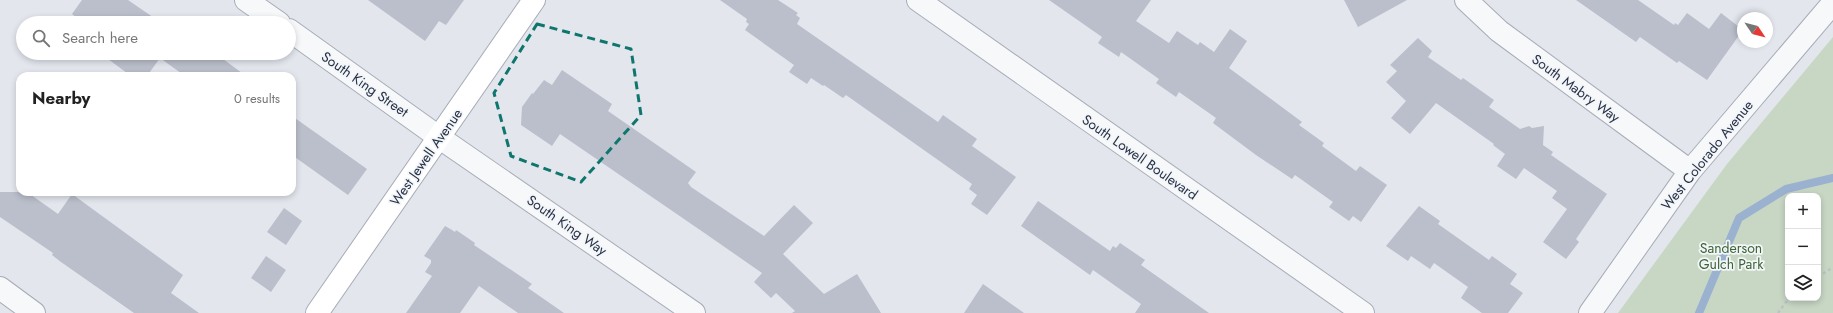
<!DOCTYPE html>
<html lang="en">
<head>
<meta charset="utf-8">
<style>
	body { margin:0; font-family:Jost,sans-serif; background:#f2f2f2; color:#222 }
	.controls { position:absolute; right:12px; bottom:12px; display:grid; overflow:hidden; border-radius:8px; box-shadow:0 2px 6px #0003 }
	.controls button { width:36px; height:36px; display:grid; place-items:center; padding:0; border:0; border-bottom:1px solid #e0e0e0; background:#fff; color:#222; font:20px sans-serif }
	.compass { position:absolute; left:1737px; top:12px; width:36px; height:36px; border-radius:50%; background:#fff; box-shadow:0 2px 6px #0003; rotate:125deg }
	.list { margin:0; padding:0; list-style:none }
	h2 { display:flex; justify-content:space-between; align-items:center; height:52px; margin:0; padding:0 16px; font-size:17px }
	h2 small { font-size:13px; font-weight:400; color:#767676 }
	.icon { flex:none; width:22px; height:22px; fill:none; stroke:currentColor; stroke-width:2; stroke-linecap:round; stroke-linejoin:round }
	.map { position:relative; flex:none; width:1833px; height:313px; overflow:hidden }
	.search { position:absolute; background:#fff; box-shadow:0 2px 6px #0003; left:16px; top:16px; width:280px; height:44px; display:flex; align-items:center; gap:10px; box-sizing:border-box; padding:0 14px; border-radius:22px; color:#767676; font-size:15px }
	.panel { position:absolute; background:#fff; box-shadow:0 2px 6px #0003; left:16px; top:72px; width:280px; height:124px; border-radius:12px }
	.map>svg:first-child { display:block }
	.green { fill:#c7d7c4; fill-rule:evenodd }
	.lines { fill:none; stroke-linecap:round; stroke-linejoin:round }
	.stream { stroke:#9bb1d0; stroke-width:8 }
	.building { fill:#babfcb }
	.minor-casing { stroke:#a7acb8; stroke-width:24 }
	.tertiary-casing { stroke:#a7acb8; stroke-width:24 }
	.secondary-casing { stroke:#a7acb8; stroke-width:24 }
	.path { stroke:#bdc1c8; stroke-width:2.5; stroke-dasharray:3 3; stroke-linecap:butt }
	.minor { stroke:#f7f8fa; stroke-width:22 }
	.tertiary { stroke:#f7f8fa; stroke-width:22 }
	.secondary { stroke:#fff; stroke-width:22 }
	.marked { fill:none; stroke:#0f766e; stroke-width:3; stroke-dasharray:8 5; stroke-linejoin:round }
	.labels { text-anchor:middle; stroke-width:3.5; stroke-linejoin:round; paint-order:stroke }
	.street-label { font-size:14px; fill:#293247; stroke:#f3f6f9 }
	.park-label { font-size:14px; fill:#3b6435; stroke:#f3f6f9 }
</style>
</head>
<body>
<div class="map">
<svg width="1833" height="313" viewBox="0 0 1833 313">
	<rect width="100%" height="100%" fill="#e3e6ed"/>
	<path class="green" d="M1833,37V313H1618L1727,164ZM1788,196H1818V298H1788Z"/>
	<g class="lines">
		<path class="stream" d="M1699,313L1739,218L1786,189L1833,178"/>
	</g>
	<path class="building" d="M82,0H128L160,22L161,20L165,23H84L72,14Z
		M368,0H464L446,25L439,21L425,41Z
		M720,0H778L798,13L796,15L800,18L797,24L938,122L943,115L977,139L972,146L1016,177L987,215L971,204L977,195L969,189L972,184L846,95L843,98L824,85L823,86L811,78L807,84L789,72L794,65L745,30L749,24L746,22L747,19Z
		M1049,0H1151L1136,21L1169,43L1177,31L1198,45L1200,42L1214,52L1230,29L1247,41L1229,68L1302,122L1299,125L1324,143L1322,146L1356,171L1360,166L1387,185L1361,222L1353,216L1349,221L1329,207L1333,202L1295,175L1292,179L1256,155L1213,123L1216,118L1179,92L1176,97L1156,83L1159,79L1121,52L1119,57L1098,43L1102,37Z
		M1344,0H1407L1358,27Z
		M1576,0H1638L1674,25L1675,23L1678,25L1687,13L1709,29L1721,13L1743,30L1707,80L1679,61L1677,63L1640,37L1636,42Z
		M1418,38L1432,51L1428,57L1461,80L1463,78L1494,100L1489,107L1520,129L1529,126L1532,128L1544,126L1543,145L1553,152L1551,155L1607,194L1576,239L1579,242L1566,259L1543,242L1567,209L1552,198L1557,191L1524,168L1516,179L1497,166L1505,154L1493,145L1494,144L1436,103L1410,134L1391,118L1406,101L1386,82L1397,71L1390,65Z
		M112,53H215L246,76H185L160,58L147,76H131L108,59Z
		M562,70L612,104L608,111L696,172L688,183L691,187L764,236L794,205L813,223L783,254L824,294L857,274L881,313H792L795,311L776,293L771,298L754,282L762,273L703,232L560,134L552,146L521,125L522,107L532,93L533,94L544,80L552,85Z
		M292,116L367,169L348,195L292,155Z
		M0,192H27L58,214L72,194L183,275L171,293L199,313H134L61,262L52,255L53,253L0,217Z
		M1038,201L1110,251L1113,246L1116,248L1120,243L1145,260L1141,265L1209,313H1135L1141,304L1093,270L1090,275L1021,226Z
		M1419,206L1440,221L1438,224L1489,260L1492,256L1517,274L1510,284L1523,293L1508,313H1482L1461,298L1468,287L1434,263L1430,269L1411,256L1408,261L1386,246Z
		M284,208L302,221L286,245L267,232Z
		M445,226L452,230L455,232L456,230L475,243L474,245L532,284L528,288L564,313H518L479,286L460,313H406L432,276L425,272L431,263V260L424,256Z
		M266,256L286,270L271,292L251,278Z
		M983,284L1024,313H964Z"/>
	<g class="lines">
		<g class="minor-casing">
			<path id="minor" d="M246,0L279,23
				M1466,0L1499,31L1690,171
				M289,30L440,138L694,313
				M0,288L34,313
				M1590,313L1690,171L1833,3"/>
		</g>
		<g class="tertiary-casing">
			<path id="tertiary" d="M918,0L1363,313"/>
		</g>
		<g class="secondary-casing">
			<path id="secondary" d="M317,313L534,0"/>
		</g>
		<path class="path" d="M1818,277L1833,267
			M1778,313L1789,298"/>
		<use href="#minor" class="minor"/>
		<use href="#tertiary" class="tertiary"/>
		<use href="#secondary" class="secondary"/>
	</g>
	<path class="marked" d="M537,24L631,49L641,115L581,182L511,156L494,93Z"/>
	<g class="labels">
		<g class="street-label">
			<text transform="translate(365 84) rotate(35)" y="5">South King Street</text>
			<text transform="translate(1576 88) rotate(36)" y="5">South Mabry Way</text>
			<text transform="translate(1707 155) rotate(-51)" y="5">West Colorado Avenue</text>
			<text transform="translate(426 157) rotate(-55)" y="5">West Jewell Avenue</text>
			<text transform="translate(1140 157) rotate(35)" y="5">South Lowell Boulevard</text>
			<text transform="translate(567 225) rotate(35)" y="5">South King Way</text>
		</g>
		<g class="park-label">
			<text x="1731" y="253">Sanderson<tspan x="1731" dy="16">Gulch Park</tspan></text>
		</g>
	</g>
</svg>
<div class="controls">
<button>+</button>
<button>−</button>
<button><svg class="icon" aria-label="layers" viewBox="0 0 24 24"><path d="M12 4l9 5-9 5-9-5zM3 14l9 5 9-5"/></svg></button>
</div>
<svg class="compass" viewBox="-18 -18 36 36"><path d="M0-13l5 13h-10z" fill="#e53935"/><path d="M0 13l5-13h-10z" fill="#767676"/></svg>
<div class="search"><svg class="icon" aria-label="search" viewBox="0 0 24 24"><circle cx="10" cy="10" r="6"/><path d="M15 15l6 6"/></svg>Search here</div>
<section class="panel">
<h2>Nearby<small>0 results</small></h2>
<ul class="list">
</ul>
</section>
</div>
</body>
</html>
